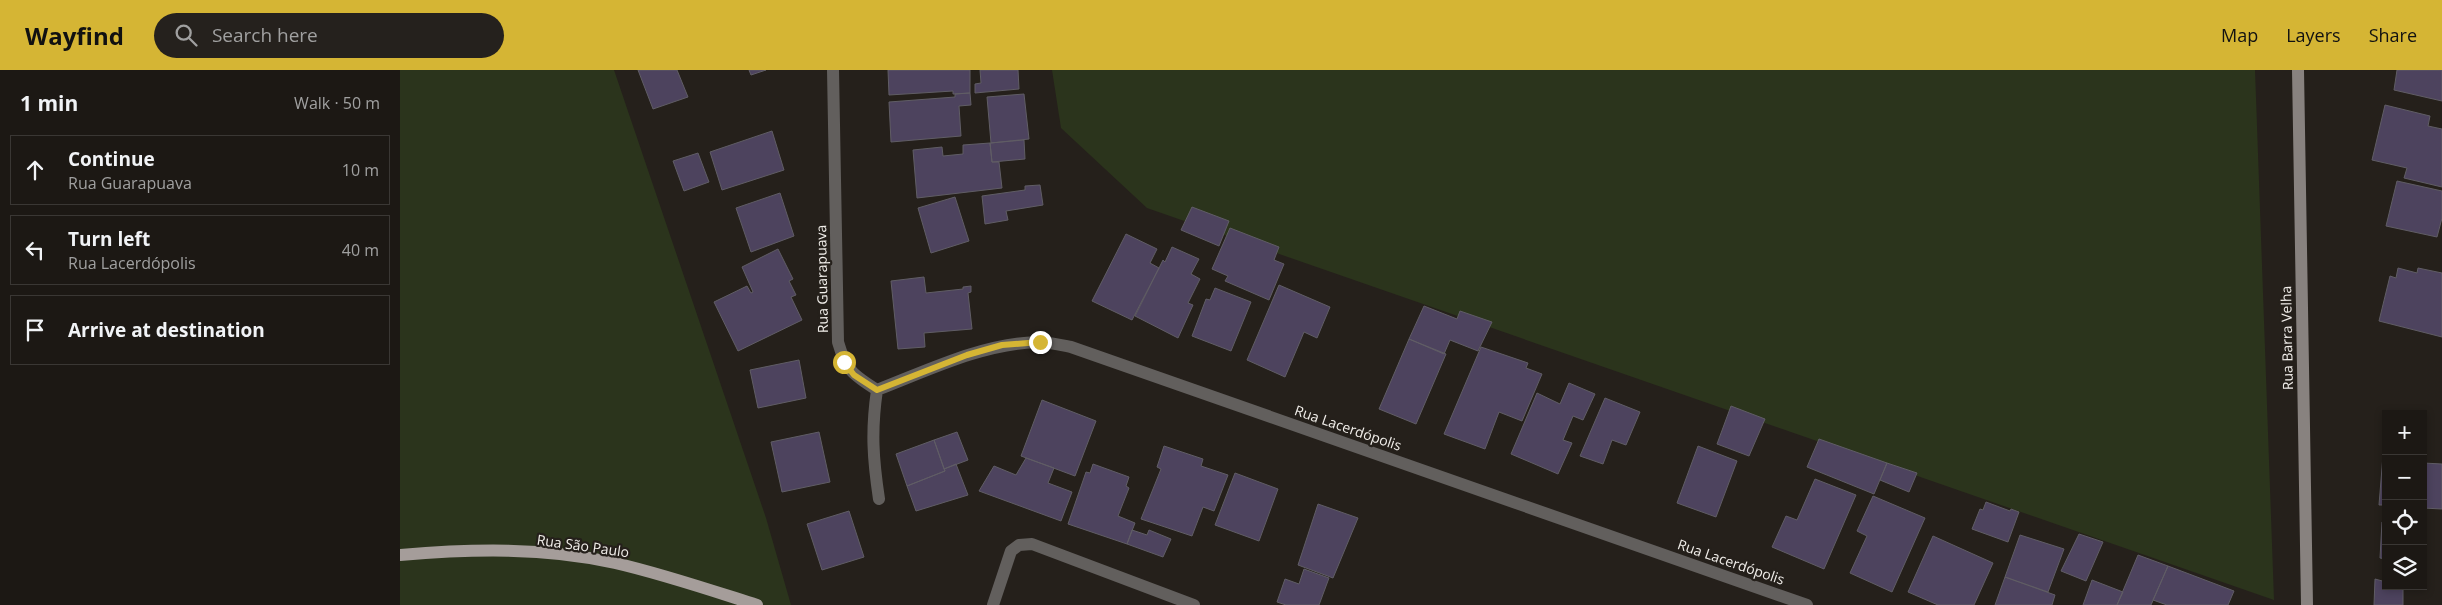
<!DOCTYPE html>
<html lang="en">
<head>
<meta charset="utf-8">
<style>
	body { margin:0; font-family:"Open Sans",sans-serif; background:#25211d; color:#f1f3f6 }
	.controls { position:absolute; right:15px; bottom:15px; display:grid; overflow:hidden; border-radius:0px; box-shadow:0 2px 8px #0003 }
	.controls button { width:45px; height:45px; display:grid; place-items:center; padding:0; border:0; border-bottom:1px solid #3a3734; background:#1c1814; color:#f1f3f6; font:25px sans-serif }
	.stop { position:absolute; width:15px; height:15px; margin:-11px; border:4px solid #d5b534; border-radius:50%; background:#fff }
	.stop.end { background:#d5b534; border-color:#fff; box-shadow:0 1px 5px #0008 }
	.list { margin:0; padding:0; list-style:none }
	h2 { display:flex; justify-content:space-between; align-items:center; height:65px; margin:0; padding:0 20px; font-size:21px }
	h2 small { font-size:16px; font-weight:400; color:#a0a0a0 }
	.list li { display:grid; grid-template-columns:32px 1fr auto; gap:15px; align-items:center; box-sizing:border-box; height:70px; margin:0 10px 10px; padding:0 10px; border:1px solid #3a3734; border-radius:0px }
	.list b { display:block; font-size:19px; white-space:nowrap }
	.list p { margin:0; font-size:16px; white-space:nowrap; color:#a0a0a0 }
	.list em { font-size:16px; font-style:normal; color:#a0a0a0 }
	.icon { flex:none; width:28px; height:28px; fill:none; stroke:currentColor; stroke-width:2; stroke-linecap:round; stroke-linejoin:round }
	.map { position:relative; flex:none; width:2042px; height:535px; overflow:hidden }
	header { display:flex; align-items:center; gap:30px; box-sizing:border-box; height:70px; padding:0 25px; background:#d5b534; color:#111 }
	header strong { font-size:24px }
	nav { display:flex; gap:28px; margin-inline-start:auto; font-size:18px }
	.search { width:350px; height:45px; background:#25211d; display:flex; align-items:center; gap:12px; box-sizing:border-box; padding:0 18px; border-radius:28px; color:#a0a0a0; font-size:19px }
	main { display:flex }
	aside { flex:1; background:#1c1814 }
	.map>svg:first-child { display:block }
	.green { fill:#2b341c }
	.building { fill:#4d435e; stroke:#605d65 }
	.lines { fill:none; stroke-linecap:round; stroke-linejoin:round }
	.lane { stroke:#625f5d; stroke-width:12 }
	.street { stroke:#625f5d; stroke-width:12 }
	.secondary { stroke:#88827f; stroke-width:12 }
	.primary { stroke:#a59d9a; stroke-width:12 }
	.route { stroke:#d5b534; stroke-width:6 }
	.labels { text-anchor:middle; stroke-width:4.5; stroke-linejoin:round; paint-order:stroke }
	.street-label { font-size:14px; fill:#f1eeea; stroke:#25201b }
</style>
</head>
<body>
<header>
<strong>Wayfind</strong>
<div class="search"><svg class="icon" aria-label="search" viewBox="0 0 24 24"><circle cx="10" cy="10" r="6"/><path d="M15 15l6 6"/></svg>Search here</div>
<nav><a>Map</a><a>Layers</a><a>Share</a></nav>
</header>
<main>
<aside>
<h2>1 min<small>Walk · 50 m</small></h2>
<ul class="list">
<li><svg class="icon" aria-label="ahead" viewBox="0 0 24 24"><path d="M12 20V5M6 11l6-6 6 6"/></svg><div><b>Continue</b><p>Rua Guarapuava</p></div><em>10 m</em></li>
<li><svg class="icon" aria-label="left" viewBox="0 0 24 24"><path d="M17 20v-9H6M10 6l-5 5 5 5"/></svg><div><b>Turn left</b><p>Rua Lacerdópolis</p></div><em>40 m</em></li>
<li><svg class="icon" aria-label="arrive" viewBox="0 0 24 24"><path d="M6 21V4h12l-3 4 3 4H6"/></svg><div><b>Arrive at destination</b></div></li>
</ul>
</aside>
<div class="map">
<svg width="2042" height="535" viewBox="0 0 2042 535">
	<rect width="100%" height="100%" fill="#25201b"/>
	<path class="green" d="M0,0H214L366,448L391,535H0Z
		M652,0H1855L1874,530L747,138L661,58Z"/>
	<path class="building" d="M238,0H277L288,27L253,39Z
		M349,0H366L351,5Z
		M488,0H570V23L553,24V21L489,25Z
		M580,0H618L619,19L575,23V14L581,13Z
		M1997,0H2042V31L1994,20Z
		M570,23L571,35L559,36L561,66L491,72L489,32L555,27V24Z
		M624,24L629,69L591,73L587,27Z
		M1985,35L2030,46L2028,56L2042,59V117L2004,108L2007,98L1972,90Z
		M372,61L384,100L322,120L310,82Z
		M624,70L625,89L592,92L590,73Z
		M590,73L592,92H599L602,118L517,128L513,80L542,77L543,86L563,84V75Z
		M298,83L309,112L284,121L273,91Z
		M1997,111L2042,121V148L2037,167L1986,156Z
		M640,115L643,135L606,141L608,150L585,154L582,126L625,120V116Z
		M380,123L394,166L351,182L336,138Z
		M555,127L569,171L531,183L518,138Z
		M792,137L829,151L819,176L781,160Z
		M830,158L879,177L874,190L884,194L869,230L825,211L828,206L812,199Z
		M726,164L757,179L750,193L759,198L732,250L692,231Z
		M772,177L799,189L791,204L800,209L788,233L793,235L778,268L735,246L763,190L765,192Z
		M378,179L393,209L389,211L396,225L391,227L402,250L338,281L314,232L347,216L351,223L353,222L342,197Z
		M1998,198L2017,203L2018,198L2042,203V267L1979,251L1990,206L1996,208Z
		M524,207L526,223L563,219V217L571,216V222L568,223L572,259L524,263L525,277L498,279L491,211Z
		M879,215L930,237L917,268L904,262L885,307L847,290Z
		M815,218L851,232L831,281L792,266L806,229L810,230Z
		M1024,236L1057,249L1060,241L1092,252L1078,281L1050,270L1044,284L1009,269Z
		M1009,269L1046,284L1016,354L979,339Z
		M1081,277L1128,293L1126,298L1142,304L1122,351L1099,342L1085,379L1044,364Z
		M399,290L406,328L358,338L350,300Z
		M1169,313L1195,324L1183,350L1173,346L1163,370L1172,373L1158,404L1111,384L1137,323L1160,334Z
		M1205,328L1240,342L1226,375L1212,370L1203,394L1180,386Z
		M642,330L696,351L675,406L621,386Z
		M1331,336L1365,349L1349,386L1317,374Z
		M419,362L430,412L382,422L371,372Z
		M557,362L568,390L544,399L534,370Z
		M1419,369L1487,393L1474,424L1407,397Z
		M534,370L545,401L507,416L496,384Z
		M1984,373H1986V435H1979Z
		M764,376L803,389L801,396L828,405L814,441L803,437L792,466L741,449L761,399L757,397Z
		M1298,376L1337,391L1316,447L1277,433Z
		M626,388L654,398L648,413L672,422L661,451L579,421L594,396L616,405Z
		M1487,393L1517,403L1509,422L1480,410Z
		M2023,393L2042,394V439L2023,438Z
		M556,394L568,425L516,441L507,416L545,401L544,399Z
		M693,394L729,407L726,416L729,418L718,446L735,453L727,474L668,454L686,402L690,403Z
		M835,403L878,419L859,471L815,455Z
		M1415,409L1456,425L1424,499L1372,477L1386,446L1397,450Z
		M1473,426L1525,448L1492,522L1450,503L1467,466L1457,461Z
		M1586,432L1610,441L1611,439L1619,442L1608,472L1572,459L1580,439L1583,440Z
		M918,434L958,448L933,508L898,495Z
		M449,441L464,487L422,500L407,454Z
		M1982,452L1986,453V489L1980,488Z
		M732,460L747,465L749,460L771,469L763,487L727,474Z
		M1679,464L1703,472L1686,511L1661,501Z
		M1620,465L1664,479L1648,522L1605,507Z
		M1533,466L1593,493L1574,535H1538L1508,522Z
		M1738,485L1768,496L1751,535H1717Z
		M1768,496L1834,521L1828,535H1767L1753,530Z
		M904,499L929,508L919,535H886L877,532L885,509L899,514Z
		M1605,507L1655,525L1652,535H1595Z
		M1975,509L1986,512V516H2003V535H1974Z
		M1692,510L1723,522L1717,535H1683Z"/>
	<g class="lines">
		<path class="lane" d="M593,535L611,481L619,475L632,474L794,535"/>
		<path class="street" d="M433,0L438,272C446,300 453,305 477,320
			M477,320C529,300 581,274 637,272C648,272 661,275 671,277L1407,535
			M477,320C471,361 473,389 479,429"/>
		<path class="secondary" d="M1898,0L1907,535"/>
		<path class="primary" d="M0,485C71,479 145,477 215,493C263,504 310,520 357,535"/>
	</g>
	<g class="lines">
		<path class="route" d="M444,292L454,305L477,320L567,285L602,275L640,272"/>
	</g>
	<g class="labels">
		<g class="street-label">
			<text transform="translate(422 209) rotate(-91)" y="5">Rua Guarapuava</text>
			<text transform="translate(1887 268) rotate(-91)" y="5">Rua Barra Velha</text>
			<text transform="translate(948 358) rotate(19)" y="5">Rua Lacerdópolis</text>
			<text transform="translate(183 476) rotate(8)" y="5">Rua São Paulo</text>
			<text transform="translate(1331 492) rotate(19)" y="5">Rua Lacerdópolis</text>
		</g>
	</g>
</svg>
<div class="controls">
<button>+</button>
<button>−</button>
<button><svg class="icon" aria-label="locate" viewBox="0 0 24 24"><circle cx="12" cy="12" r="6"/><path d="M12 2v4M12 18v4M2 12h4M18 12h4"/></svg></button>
<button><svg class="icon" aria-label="layers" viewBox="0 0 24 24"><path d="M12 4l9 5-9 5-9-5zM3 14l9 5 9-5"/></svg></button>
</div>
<div class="stop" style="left:444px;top:292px"></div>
<div class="stop end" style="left:640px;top:272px"></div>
</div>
</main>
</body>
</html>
